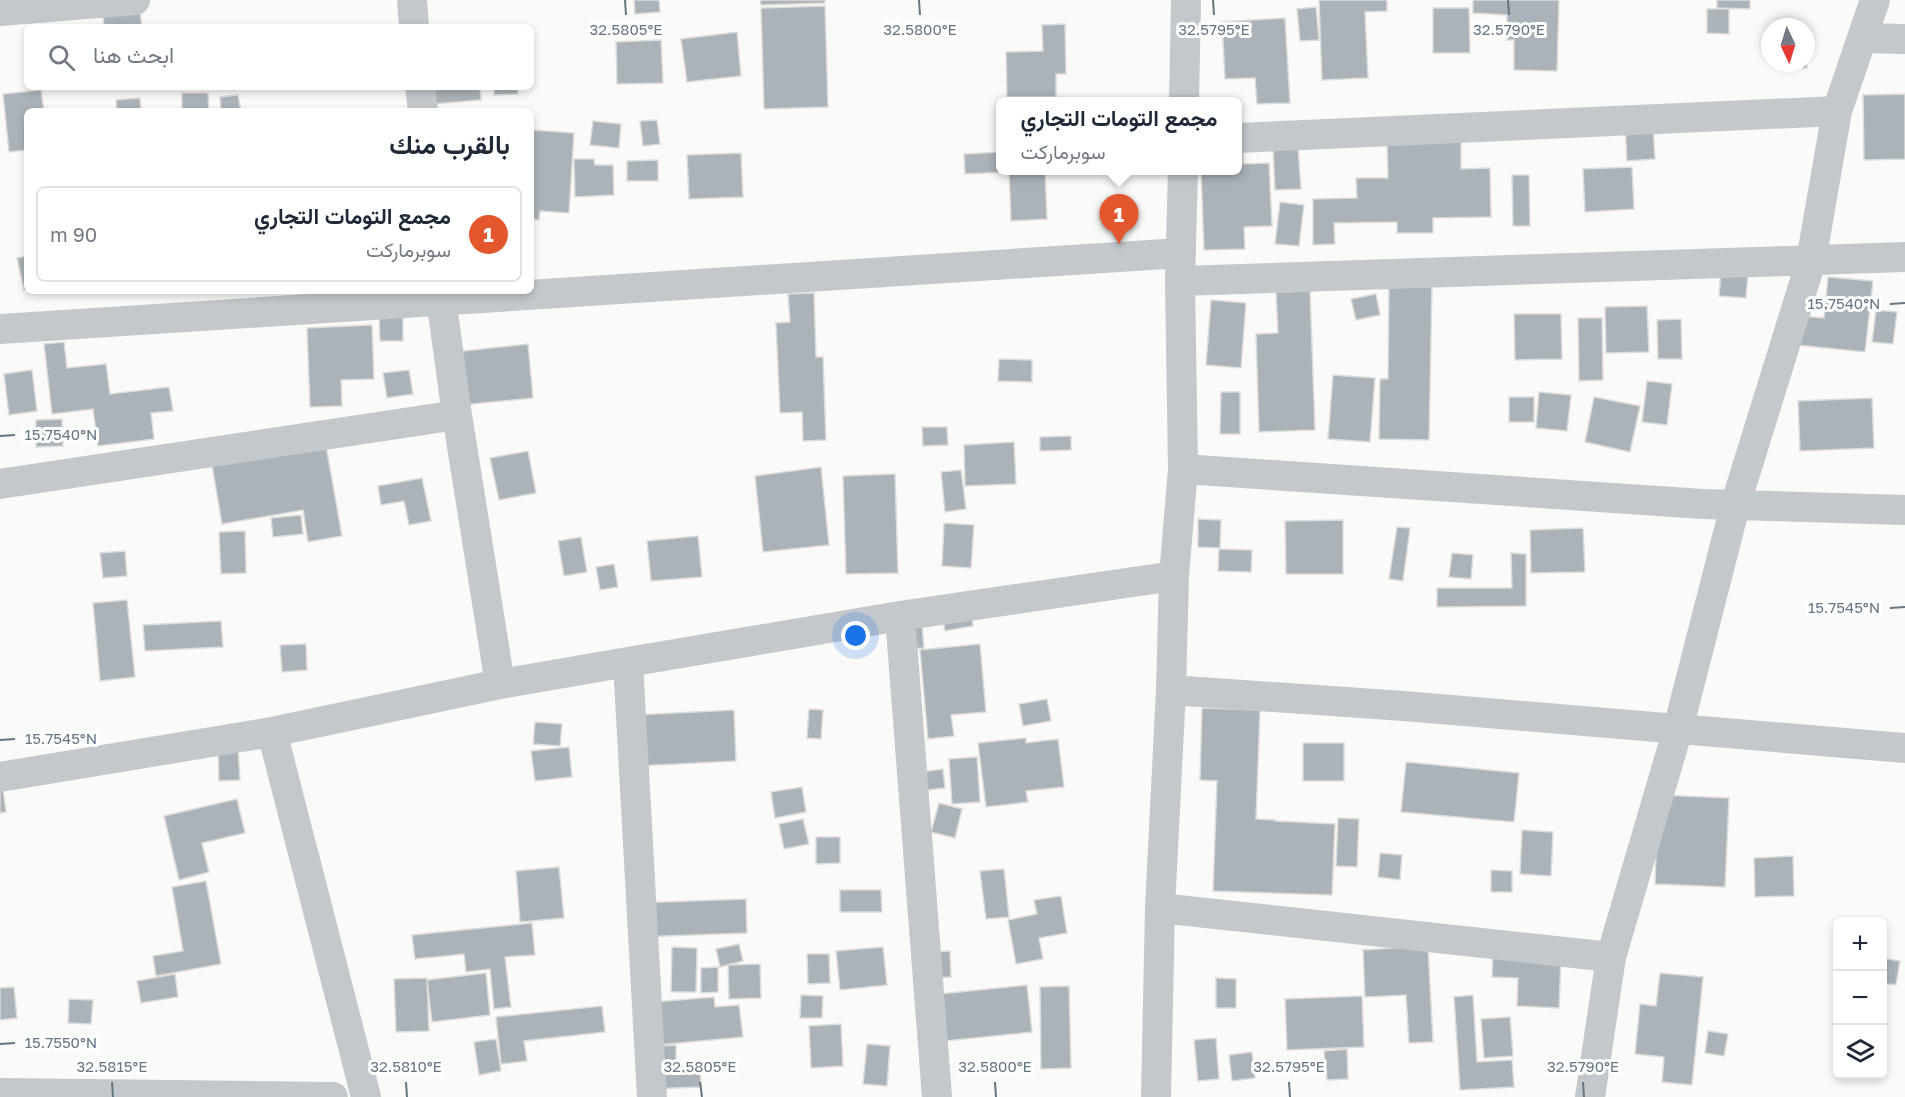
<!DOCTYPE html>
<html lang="ar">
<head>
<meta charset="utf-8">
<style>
	body { margin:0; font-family:"Golos Text",Vazirmatn,sans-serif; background:#f2f2f3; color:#1f2937; direction:rtl }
	.controls { position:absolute; right:18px; bottom:18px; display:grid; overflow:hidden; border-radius:9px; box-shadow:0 3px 9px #0003 }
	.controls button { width:54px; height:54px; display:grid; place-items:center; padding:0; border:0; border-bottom:2px solid #e0e1e3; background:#fff; color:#1f2937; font:30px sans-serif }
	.compass { position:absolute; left:1761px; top:18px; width:54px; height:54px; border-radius:50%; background:#fff; box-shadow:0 3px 9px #0003; rotate:176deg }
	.you { position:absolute; left:856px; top:636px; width:21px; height:21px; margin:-15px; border:4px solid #fff; border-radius:50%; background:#1a73e8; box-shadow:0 0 0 9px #1a73e833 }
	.badge { display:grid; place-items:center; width:39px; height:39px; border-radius:50%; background:#e4572e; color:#fff; font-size:20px; font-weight:700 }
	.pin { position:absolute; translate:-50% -50px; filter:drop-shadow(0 2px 3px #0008) }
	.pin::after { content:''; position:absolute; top:32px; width:21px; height:18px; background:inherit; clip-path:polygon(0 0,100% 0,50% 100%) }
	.popup { position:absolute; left:996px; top:97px; width:246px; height:78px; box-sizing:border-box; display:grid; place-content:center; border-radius:9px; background:#fff; filter:drop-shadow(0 2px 4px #0005); font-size:20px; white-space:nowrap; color:#747a83 }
	.popup b { font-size:22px; color:#1f2937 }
	.popup::after { content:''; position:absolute; left:50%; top:100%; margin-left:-12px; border:12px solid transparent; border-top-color:#fff }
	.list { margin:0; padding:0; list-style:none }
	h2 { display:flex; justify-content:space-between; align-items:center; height:78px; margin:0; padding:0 24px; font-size:26px }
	h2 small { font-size:20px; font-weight:400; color:#747a83 }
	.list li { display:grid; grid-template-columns:39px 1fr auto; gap:18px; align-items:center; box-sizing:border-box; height:96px; margin:0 12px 12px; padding:0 12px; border:2px solid #e0e1e3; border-radius:9px }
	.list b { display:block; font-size:22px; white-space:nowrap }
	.list p { margin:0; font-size:20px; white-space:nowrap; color:#747a83 }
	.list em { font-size:20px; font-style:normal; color:#747a83 }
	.icon { flex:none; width:33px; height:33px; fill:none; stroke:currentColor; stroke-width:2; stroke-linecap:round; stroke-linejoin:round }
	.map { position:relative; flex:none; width:1905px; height:1097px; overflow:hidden; direction:ltr }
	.search { position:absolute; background:#fff; box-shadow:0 3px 9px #0003; left:24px; top:24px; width:510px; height:66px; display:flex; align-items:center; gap:15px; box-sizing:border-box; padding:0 21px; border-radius:9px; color:#747a83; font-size:22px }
	.panel { position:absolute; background:#fff; box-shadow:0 3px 9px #0003; left:24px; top:108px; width:510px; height:186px; border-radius:9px; direction:rtl }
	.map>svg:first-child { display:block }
	.building { fill:#aab3b9; stroke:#dcdcda; stroke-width:1.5 }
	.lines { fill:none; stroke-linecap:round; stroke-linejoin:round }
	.minor { stroke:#c3c8cc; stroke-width:30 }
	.ticks { fill:none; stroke:#657683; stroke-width:2 }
	.ticks-label { font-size:15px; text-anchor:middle; fill:#657683; stroke:#fff; stroke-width:6; stroke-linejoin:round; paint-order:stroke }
</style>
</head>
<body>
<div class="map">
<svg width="1905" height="1097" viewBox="0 0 1905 1097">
	<rect width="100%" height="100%" fill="#fafaf8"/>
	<path class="building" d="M634,0H659L660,12L635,14Z
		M760,0H825V3L761,5Z
		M1319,0H1387V11L1365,12L1368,78L1322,80Z
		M1473,0H1559L1557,71L1514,70V40H1507V15L1473,13Z
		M1717,0H1750V9L1717,8Z
		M825,6L828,107L764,109L761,8Z
		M1316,7L1319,40L1300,41L1297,9Z
		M1433,8H1469L1470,53H1433Z
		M1707,9H1729V34L1707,33Z
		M140,11L142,27H104L103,16Z
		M1285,18L1290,103L1257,104L1255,78L1225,79L1222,22Z
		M1065,24L1066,74H1056V97H1007L1006,52L1043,51L1042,25Z
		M737,32L741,76L687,82L681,39Z
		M661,40L663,83L617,84L616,42Z
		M1806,47L1807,68H1781V63H1806Z
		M419,87H480L481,100L421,105Z
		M494,87H518V94L494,95Z
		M41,90L44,111H27V150L9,152L3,94Z
		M182,93H208L209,111H182Z
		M1905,94V159L1864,160L1863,95Z
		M238,95L241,111H221L220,97Z
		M140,98L141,111H117L116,100Z
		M657,120L660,144L643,146L640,121Z
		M593,121L621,124L619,148L590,145Z
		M1653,124L1655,159L1627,161L1625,125Z
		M531,130L574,133L569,213L540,211L539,220L531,219Z
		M1461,135V169L1490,168L1491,217L1433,218V233H1397V222L1334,223L1335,244L1313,245V199L1357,198L1356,178H1388L1387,137Z
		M1298,147L1301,189L1275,190L1273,148Z
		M1238,149H1243V164L1269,163L1272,226L1244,227L1245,249L1204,250L1201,170H1238Z
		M1000,152V170H1007V172L965,174L964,154Z
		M741,153L743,197L689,199L687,155Z
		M574,159H594L595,165H613L614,195L575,197Z
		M658,160V181H627V161Z
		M1632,167L1634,209L1585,212L1583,169Z
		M1009,170H1045L1047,219L1011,221Z
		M1512,175H1529L1530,226H1513Z
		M1280,202L1304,205L1299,246L1275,244Z
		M27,256V289L24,290L17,258Z
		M1721,270L1748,272L1746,298L1719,296Z
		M1828,277L1873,281L1865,352L1787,344L1790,315L1824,318Z
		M1389,285H1432L1429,440L1379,439L1380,379H1388Z
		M1310,291L1315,430L1259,432L1256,334L1278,333L1276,292Z
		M814,293L816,357H823L826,440L803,441L802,412L780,413L776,323L790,322L788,294Z
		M1376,294L1380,315L1356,320L1351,299Z
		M1211,300L1246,303L1241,368L1206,365Z
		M1647,306L1649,352L1606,353L1605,307Z
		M1876,310L1897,312L1893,344L1872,342Z
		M1514,314H1561L1562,359L1515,360Z
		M403,316V341H380L379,317Z
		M1578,318H1602L1603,380L1579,381Z
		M1681,319L1682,359H1658L1657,320Z
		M372,325L374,379L341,380L342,406L310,407L307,328Z
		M64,342L67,368L106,364L110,394L169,387L173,411L151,413L154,439L98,446L93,409L52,414L44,344Z
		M528,344L533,398L452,406L446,353Z
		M999,359L1032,360V382L998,381Z
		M32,370L37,411L9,415L4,374Z
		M409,370L413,394L387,398L383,373Z
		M1333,375L1375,378L1370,442L1328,439Z
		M1647,381L1672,384L1667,425L1642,422Z
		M1221,392H1240V434H1220Z
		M1539,392L1571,395L1567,431L1536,428Z
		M1509,397H1534V422H1509Z
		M1594,397L1640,406L1630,452L1585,442Z
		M1872,398L1874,448L1800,451L1798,401Z
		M62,419L63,446L36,447V420Z
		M922,427H947L948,445L923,446Z
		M1071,436V450L1040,451V437Z
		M325,440L342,536L308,542L303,510L222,524L212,465Z
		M1014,442L1016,484L965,486L964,445Z
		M528,451L536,493L499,500L490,458Z
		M821,467L829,545L763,552L755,476Z
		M961,470L966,509L945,512L941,472Z
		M895,474L898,573L846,574L843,476Z
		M422,478L431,521L409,525L404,501L381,505L378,486Z
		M301,515L303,534L273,537L271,518Z
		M1198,519L1221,520L1220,548L1198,547Z
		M1343,520V574H1286L1285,521Z
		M944,523L974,525L971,568L942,566Z
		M1397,527L1410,528L1403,581L1389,579Z
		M1583,528L1585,572L1531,573L1530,530Z
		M245,531L246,573L221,574L219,532Z
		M698,536L702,577L651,581L647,541Z
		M581,537L587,572L564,576L558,541Z
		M1219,549L1252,550L1251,572L1218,571Z
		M125,551L127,576L103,578L100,553Z
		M1452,553L1473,555L1471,579L1449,577Z
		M1511,553L1526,554V606L1437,607V588H1512Z
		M614,564L618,587L600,590L596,567Z
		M127,600L135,677L100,681L93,603Z
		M970,603L973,626L945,631L941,607Z
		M921,612L924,648L905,649Z
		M221,621L223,647L145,651L143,625Z
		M306,644L307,670L282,672L280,645Z
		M980,644L986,712L951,715L954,736L928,739L920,650Z
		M1047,699L1051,721L1023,726L1019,704Z
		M1202,708L1260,710L1256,819L1275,820V821L1335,824L1332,895L1213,891L1217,781L1200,780Z
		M809,709L823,710L821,739L807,738Z
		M734,710L736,761L637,766L635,715Z
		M535,722L562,724L560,746L533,744Z
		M1026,738V743L1058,739L1064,787L1026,791L1028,802L986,807L978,743Z
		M1303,743H1344V781H1303Z
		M569,747L572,777L535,781L531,751Z
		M218,748H238L240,780L219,781Z
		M977,757L980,802L952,804L949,759Z
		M1406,762L1519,773L1514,822L1401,812Z
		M943,769L945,788L910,792L907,774Z
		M802,787L806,812L775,818L771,792Z
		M3,789L6,812L0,813V790Z
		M1658,795L1729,798L1725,887L1655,884Z
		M237,799L245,833L202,843L209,872L179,880L164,816Z
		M939,803L962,809L955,838L931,832Z
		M1338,818L1359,819L1357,867L1336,866Z
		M803,819L809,844L784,849L779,824Z
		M1522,830L1553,832L1551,876L1520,874Z
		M816,837H840V863L816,864Z
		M1380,853L1402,855L1400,880L1378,877Z
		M1793,856L1794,896L1755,897L1754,858Z
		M559,867L564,918L520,922L516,871Z
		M1004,869L1009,917L986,919L980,871Z
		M1491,870L1512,871V892H1491Z
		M206,881L221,964L156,976L153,956L183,951L172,887Z
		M840,890H881L882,912H840Z
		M1061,896L1067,933L1039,938L1043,959L1016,964L1008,920L1037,914L1034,900Z
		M746,899L747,933L637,937L636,903Z
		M532,923L535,955L505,957L511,1007L494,1009L490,969L466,972L464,954L415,959L412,935Z
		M739,944L743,961L720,967L716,949Z
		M1428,946L1433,1042L1409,1043L1406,995L1365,997L1363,950Z
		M672,947L697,948L696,992H671Z
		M883,947L887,985L840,990L836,951Z
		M950,951L951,977L926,978L924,952Z
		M807,954H829L830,983L808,984Z
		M1493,955L1561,958L1559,1008L1517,1006L1518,978L1492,977Z
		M1882,958L1900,961L1896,985L1882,983Z
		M760,964L761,998L729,999L728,965Z
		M718,967V992L701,993V968Z
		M486,973L490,1015L432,1022L427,980Z
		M1660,973L1703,977L1692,1085L1662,1082L1664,1057L1635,1054L1640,1004L1656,1006Z
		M175,974L178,997L141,1003L137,981Z
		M427,978L429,1031L396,1032L394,979Z
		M1216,978L1236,979V1008H1216Z
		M1027,985L1032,1032L945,1041L940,994Z
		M1069,986L1071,1068L1041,1069L1040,987Z
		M14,987L17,1018L0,1020V988Z
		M801,995L823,996L822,1018H800Z
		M1473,995L1477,1062L1512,1060L1514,1087L1460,1090L1454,997Z
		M1362,996L1364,1047L1287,1050L1285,999Z
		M714,997L715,1007L739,1005L743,1037L658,1045L655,1002Z
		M69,999L93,1000L91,1024L68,1023Z
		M602,1006L605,1032L524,1041L527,1061L501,1064L496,1017Z
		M1510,1017L1513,1056L1484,1058L1481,1019Z
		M841,1024L843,1066L811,1068L809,1026Z
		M1708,1031L1728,1034L1724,1056L1705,1053Z
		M1216,1038L1219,1079L1198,1081L1194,1040Z
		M496,1039L501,1071L479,1075L474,1042Z
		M867,1044L890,1046L887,1086L863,1084Z
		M676,1045V1066L700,1065L701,1087L649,1089L646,1047Z
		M1347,1049L1348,1079L1327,1080L1324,1051Z
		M1252,1052L1255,1078L1232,1081L1229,1055Z"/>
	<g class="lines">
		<path class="minor" d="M412,0L414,27
			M0,11L135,0
			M1863,38L1905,39
			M420,87L423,111
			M1184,101L1186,0
			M1238,138L1837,111
			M1180,281L1905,257
			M440,291L457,415L500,684
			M0,329L1181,253
			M1183,469L1703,504L1905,510
			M0,484L457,415
			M900,616L937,1097
			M628,662L652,1097
			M1171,690L1404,706L1905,748
			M272,732L366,1097
			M0,777L272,732L500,684L628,662L900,616L1174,576
			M1160,908L1611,957
			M0,1093L333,1097
			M1156,1097L1160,908L1171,690L1174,576L1183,469L1180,281L1183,170
			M1590,1097L1611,957L1678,729L1735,506L1811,261L1837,111L1875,0"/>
	</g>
	<path class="ticks" d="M625,0L626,15M919,0L920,15M1213,0L1214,15M1508,0L1509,15M1890,304L1905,303M0,436L15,435M1890,608L1905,607M0,740L15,739M0,1044L15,1043M112,1082L113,1097M406,1082L407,1097M700,1082L702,1097M995,1082L996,1097M1289,1082L1290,1097M1583,1082L1584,1097"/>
	<g class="ticks-label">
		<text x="626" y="35">32.5805°E</text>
		<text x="920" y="35">32.5800°E</text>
		<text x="1214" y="35">32.5795°E</text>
		<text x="1509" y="35">32.5790°E</text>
		<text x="1844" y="309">15.7540°N</text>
		<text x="61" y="440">15.7540°N</text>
		<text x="1844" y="613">15.7545°N</text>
		<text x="61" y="744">15.7545°N</text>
		<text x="61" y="1048">15.7550°N</text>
		<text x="112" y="1072">32.5815°E</text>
		<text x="406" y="1072">32.5810°E</text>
		<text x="700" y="1072">32.5805°E</text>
		<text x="995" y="1072">32.5800°E</text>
		<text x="1289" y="1072">32.5795°E</text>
		<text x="1583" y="1072">32.5790°E</text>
	</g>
</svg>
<div class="controls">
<button>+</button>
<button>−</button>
<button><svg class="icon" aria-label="layers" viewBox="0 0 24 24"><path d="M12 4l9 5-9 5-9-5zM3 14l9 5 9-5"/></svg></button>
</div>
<svg class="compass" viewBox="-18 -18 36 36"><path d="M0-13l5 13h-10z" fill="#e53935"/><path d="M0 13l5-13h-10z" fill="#747a83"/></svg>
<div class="you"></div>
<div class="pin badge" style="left:1119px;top:244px">1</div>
<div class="popup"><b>مجمع التومات التجاري</b>سوبرماركت</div>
<div class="search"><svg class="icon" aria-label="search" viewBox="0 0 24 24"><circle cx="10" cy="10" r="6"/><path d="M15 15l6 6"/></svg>ابحث هنا</div>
<section class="panel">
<h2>بالقرب منك<small></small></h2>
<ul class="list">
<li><span class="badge">1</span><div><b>مجمع التومات التجاري</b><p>سوبرماركت</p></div><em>90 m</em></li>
</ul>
</section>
</div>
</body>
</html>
